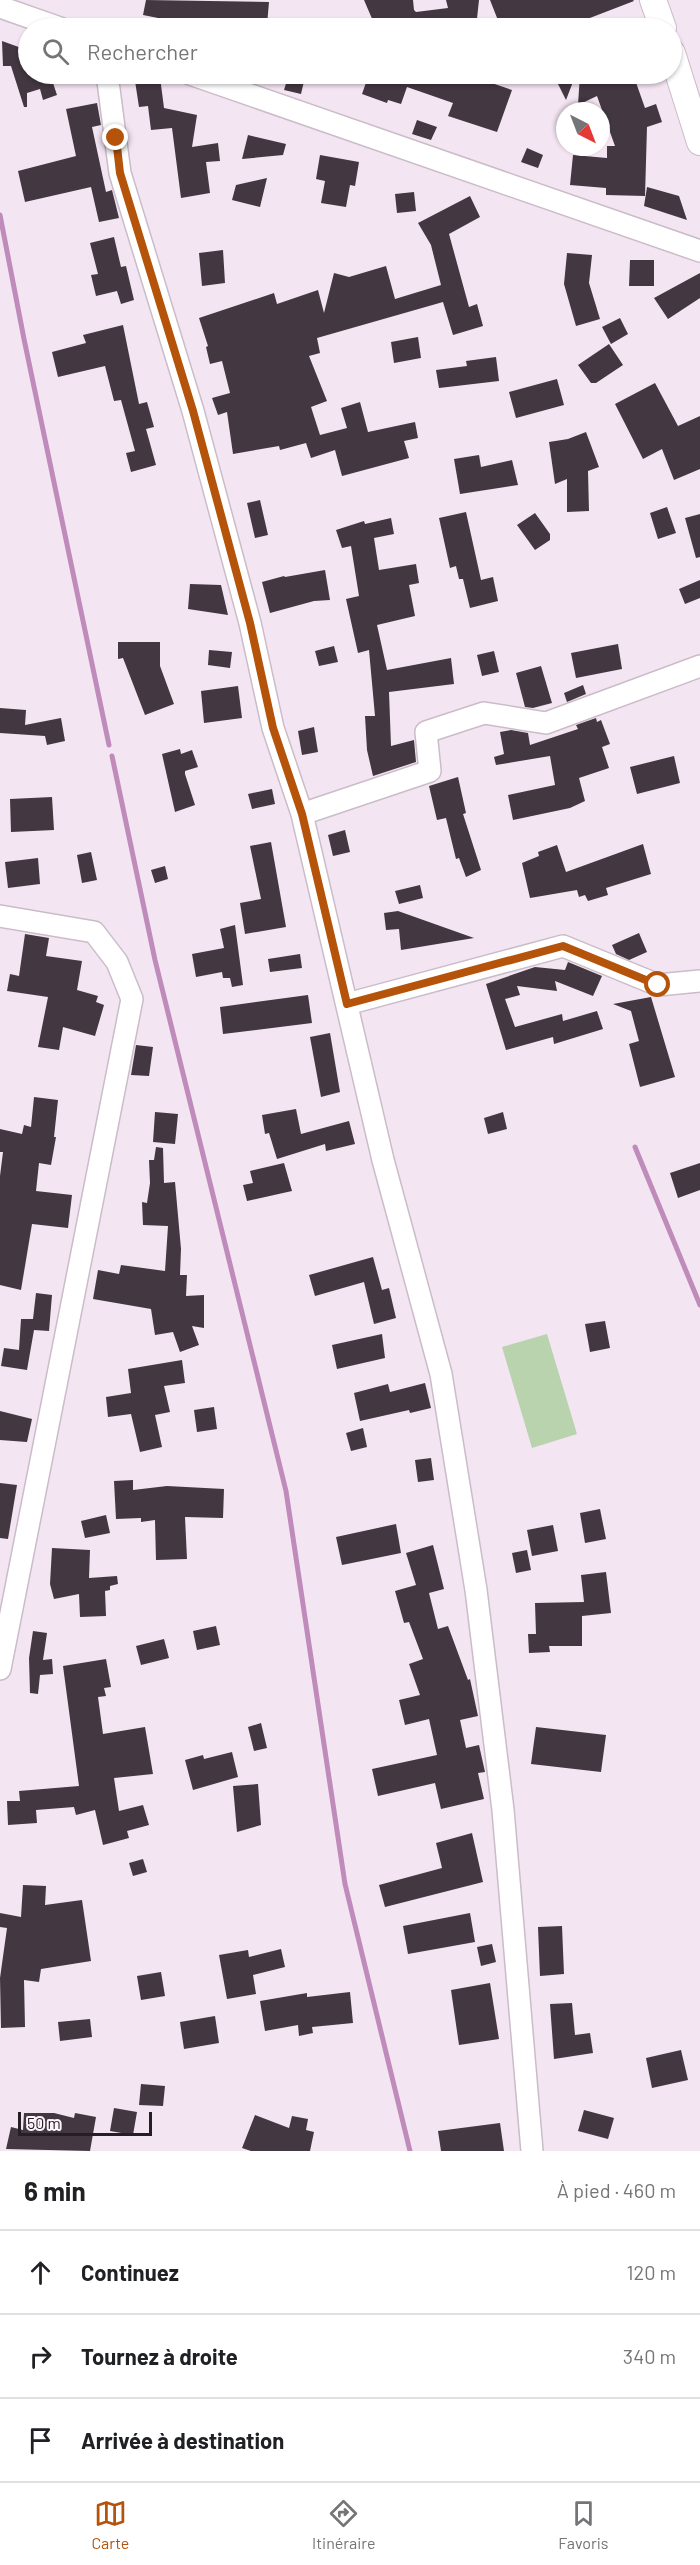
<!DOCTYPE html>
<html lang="fr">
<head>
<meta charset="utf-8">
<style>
	body { margin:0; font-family:Barlow,sans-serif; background:#f2f2f2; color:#202124 }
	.compass { position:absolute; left:556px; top:102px; width:54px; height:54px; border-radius:50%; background:#fff; box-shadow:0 2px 4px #0004; rotate:138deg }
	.scale { position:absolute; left:18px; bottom:15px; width:134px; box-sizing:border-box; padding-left:6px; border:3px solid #241f24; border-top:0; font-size:16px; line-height:21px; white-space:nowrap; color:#241f24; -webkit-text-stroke:4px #fdf4fc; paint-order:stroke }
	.stop { position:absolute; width:18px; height:18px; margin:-14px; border:4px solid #b45309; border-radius:50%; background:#fff }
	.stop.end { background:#b45309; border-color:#fff; box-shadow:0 2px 6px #0008 }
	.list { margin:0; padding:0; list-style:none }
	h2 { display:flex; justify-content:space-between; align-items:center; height:78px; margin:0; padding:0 24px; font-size:26px }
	h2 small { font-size:20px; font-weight:400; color:#757577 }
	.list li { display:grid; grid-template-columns:39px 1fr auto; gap:18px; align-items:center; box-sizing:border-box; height:84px; padding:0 24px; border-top:2px solid #e0e0e0 }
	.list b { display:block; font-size:22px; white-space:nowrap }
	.list em { font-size:20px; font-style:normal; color:#757577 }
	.icon { flex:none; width:33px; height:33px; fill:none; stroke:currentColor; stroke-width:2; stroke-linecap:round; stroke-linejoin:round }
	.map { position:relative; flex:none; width:700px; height:2151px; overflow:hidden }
	.search { position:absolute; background:#fff; box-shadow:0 2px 4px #0004; left:18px; right:18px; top:18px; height:66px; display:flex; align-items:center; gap:15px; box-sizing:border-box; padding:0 21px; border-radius:33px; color:#757577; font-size:22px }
	.sheet { height:330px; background:#fff }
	nav { display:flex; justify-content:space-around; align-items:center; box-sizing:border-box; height:84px; border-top:2px solid #e0e0e0; background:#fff; font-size:16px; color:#757577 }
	nav a { display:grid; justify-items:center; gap:3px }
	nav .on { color:#b45309 }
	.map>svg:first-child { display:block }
	.green { fill:#b8d3ae }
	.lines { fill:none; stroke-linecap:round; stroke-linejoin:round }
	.stream { stroke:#bf8bba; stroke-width:5 }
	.building { fill:#433741 }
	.minor-casing { stroke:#cabcc8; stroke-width:24 }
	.tertiary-casing { stroke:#cabcc8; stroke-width:28 }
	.minor { stroke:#fff; stroke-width:21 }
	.tertiary { stroke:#fff; stroke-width:26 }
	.route { stroke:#b45309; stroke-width:8 }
</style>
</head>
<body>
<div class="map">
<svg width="700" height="2151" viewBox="0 0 700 2151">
	<rect width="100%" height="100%" fill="#f4e5f2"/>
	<path class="green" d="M547,1334L577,1434L532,1448L502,1347Z"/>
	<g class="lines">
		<path class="stream" d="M0,215L24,339L109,745
			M112,756L155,960L286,1491L345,1884L410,2151
			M635,1147L700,1305"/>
	</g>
	<path class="building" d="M146,0L269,2L267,25L237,22L236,28H197L173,24V21L143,15Z
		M364,0H413L414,10L416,12L448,8L446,0H479L476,28H376Z
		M490,0H633L634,1L582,21L585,28H501Z
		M2,41L27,50V74H50L57,95L43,100L40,89L27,93V107H24L11,66H3Z
		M289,74L305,77L301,94L284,90Z
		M369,74H479L477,78L512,90L497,132L448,116L453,103L407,87L401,104L388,100L387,103L362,94Z
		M553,74H576L566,100Z
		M580,74H633L645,108L656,104L662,122L647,127L645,196L606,195V188L570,185L573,155L607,158V146H615L597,96L578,105Z
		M160,77L164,108L197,115L192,147L218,143L220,161L206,162L210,193L181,198L172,128L151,130L148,106L139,107L135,81Z
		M97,103L101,125L92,127L106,192L112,190L119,218L99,222L91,187L25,202L18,171L76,156L66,109Z
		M417,120L437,127L431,140L412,134Z
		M248,135L286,144L283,155L242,159Z
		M527,148L543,155L538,168L521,162Z
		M320,155L359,162L355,186L350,185L346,207L321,203L325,181L316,179Z
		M267,178L260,207L232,200L236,185Z
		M647,187L679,196L687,220L644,206Z
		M414,192L416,211L397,213L395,194Z
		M470,196L480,217L449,234L469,307L477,304L483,326L453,335L443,302L317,338L320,353L309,356L327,401L311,407L320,435L347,428L341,408L360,402L368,432L415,422L418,438L404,441L409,458L342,476L335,450L311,458L306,443L280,450L279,446L233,454L227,412L218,415L212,398L230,393L222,361L210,364L206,347L208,346L199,318L274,293L277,304L318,290L324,313L334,273L349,277L386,266L395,299L441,285L431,245L418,223Z
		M114,237L121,267L126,266L134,300L121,304L117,291L96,296L91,275L98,274L90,243Z
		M223,250L225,283L202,286L199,253Z
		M567,253L592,255L589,283L600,319L576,326L564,284Z
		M630,260H654V286H629Z
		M700,273V298L668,319L654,298Z
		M620,318L628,334L611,344L602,327Z
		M123,325L139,404L147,402L154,427L146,429L156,465L131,472L126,453L135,451L121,400L114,401L105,366L58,377L52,352L86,343L83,335Z
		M418,337L421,358L394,363L391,342Z
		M609,344L623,365L596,383H591L578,365Z
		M496,357L499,381L439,388L436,370L467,366L466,361Z
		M557,379L564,405L516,418L509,392Z
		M655,383L678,426L700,416V469L674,480L662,449L643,459L615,404Z
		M586,432L599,467L588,471L589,511L567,512V479L555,484L549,442L568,439Z
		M479,455L481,467L512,460L518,485L460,494L454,459Z
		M260,500L268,535L255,538L247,503Z
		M667,507L676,533L658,539L650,513Z
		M466,512L481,580L493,577L498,601L470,608L463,579H459L456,566L450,568L439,518Z
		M535,513L550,534V540L535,550L517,525Z
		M700,514V557L696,558L685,518Z
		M391,518L394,534L374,538L379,570L416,564L419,583L409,585L415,616L377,625L387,670L451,658L454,684L389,692L391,746L414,740L416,762L373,776L367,750L365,716H375L369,650L358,653L346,599L359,596L351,546L342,548L336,530L364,521L365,524Z
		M325,570L330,600L314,601L270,613L262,582L284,576L285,577Z
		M700,580V598L685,604L679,589Z
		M190,584L221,585L228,615L188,609Z
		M118,642H160V666L174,704L145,715L123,658L118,659Z
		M618,644L622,669L576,678L571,653Z
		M334,646L338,662L319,666L315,651Z
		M209,650L232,652L230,668L208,665Z
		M494,651L499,672L482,676L477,655Z
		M541,666L552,703L533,708L525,707L516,673Z
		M583,685L586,694L567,702L564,693Z
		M238,686L242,718L204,723L201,691Z
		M0,708L26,710L25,725L61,718L65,741L47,745L45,736L0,733Z
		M596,718L597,722L601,720L610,744L602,747L609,768L579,778L585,801L570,808L513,820L508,795L555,785L550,756L496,765L494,757L504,754L500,732L511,730L528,733L530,745L578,729L576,725Z
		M314,727L318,752L302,755L298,731Z
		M180,749L181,754L192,750L198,767L185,771V774L195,805L175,812L162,754Z
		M674,756L680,783L637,794L630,767Z
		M458,777L466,813L463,814L481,870L466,877L459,858L456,859L446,818L437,820L429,786Z
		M272,789L275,804L252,809L248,794Z
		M52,797L54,830L11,832L10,799Z
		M345,830L350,852L333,856L328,835Z
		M271,842L286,927L245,934L240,903L261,899L250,846Z
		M643,844L651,874L606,888L608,895L588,901L585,895L579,897L577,890L530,898L522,863L539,856L538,852L557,845L566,872Z
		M91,852L97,880L82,883L77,855Z
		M38,858L40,884L8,888L5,862Z
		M165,866L168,879L155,883L151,870Z
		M420,885L423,898L399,904L395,891Z
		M398,911L474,938L401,950L399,929L386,930L384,913Z
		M235,925L243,985L232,987L230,978H223L222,972L196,977L192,954L224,948L220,929Z
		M639,933L647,952L629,960L616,954L612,945Z
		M25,934L49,938L46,956L82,961L77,990L98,996L96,1002L104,1005L95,1036L63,1027L59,1050L38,1047L48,997L7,991L10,974L19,976Z
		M300,954L302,968L270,972L268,959Z
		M568,962L602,976L593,996L555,981L557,991L517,986L520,995L505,999L515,1027L562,1014L563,1021L597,1011L603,1029L554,1044L553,1037L506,1050L486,984L535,967L565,970Z
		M308,995L312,1023L223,1034L220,1007Z
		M651,997L675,1077L640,1087L629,1044L639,1041L631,1011L613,1004Z
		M330,1033L340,1092L321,1097L310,1037Z
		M136,1045L153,1047L149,1076L131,1075Z
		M34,1097L58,1100L54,1137H56L51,1165L39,1163L36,1191L72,1195L68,1228L32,1224L21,1290L0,1285V1176L3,1152H0V1129L22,1134L24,1125L31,1127Z
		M296,1109L301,1134L349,1121L355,1144L326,1151L325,1144L277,1159L269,1133L265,1134L262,1115Z
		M155,1112L178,1114L175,1144L153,1142Z
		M503,1112L507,1129L488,1134L484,1118Z
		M156,1147L163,1148L164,1183L175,1182L181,1249L180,1275H187L186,1296L204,1295V1328L192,1326L199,1345L180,1352L173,1332L155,1335L151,1309L93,1299L98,1270L119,1274L121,1265L165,1271L168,1226L143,1225L142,1202L147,1203L150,1183L149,1160H154Z
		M284,1163L292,1191L247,1201L243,1185L253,1183L250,1171Z
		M700,1163V1190L678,1198L670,1173Z
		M373,1257L382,1290L389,1288L396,1318L374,1324L364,1282L315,1296L309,1275Z
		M36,1293L52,1295L49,1331L34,1330L27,1370L1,1366L4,1348L19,1350L21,1319H33Z
		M605,1321L610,1348L590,1352L585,1324Z
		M382,1334L385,1358L337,1369L332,1345Z
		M182,1360L185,1383L164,1386L170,1412L155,1415L162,1447L140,1452L131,1414L108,1417L106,1397L131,1393L128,1369Z
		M425,1383L431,1408L410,1413L409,1410L360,1421L354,1393L388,1384L390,1392Z
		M214,1407L217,1429L197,1432L194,1410Z
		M0,1411L32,1419L27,1442L0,1440Z
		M363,1428L367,1447L351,1451L346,1433Z
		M431,1458L434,1480L418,1482L415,1460Z
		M133,1480V1490L167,1486L224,1489L223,1518L185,1517L187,1559L156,1560L155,1520L141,1522V1518L116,1519L114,1481Z
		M0,1483L17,1485L8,1539L0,1538Z
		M600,1509L606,1539L585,1543L580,1513Z
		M106,1515L110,1533L85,1538L81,1521Z
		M396,1524L401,1553L342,1565L336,1537Z
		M553,1525L558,1551L532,1556L527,1530Z
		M433,1545L444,1589L429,1593L438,1629L448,1626L468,1680L470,1679L478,1716L460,1720L466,1748L479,1745L485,1772L478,1773L484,1799L441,1809L435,1783L378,1796L372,1769L437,1755L429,1719L405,1725L399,1700L420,1695L409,1664L423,1659L409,1622L404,1623L395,1591L416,1585L406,1553Z
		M52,1548L90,1550L89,1578L117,1576L118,1584L110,1586V1590L105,1591L106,1616L80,1617L79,1594L54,1599L50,1584Z
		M527,1550L531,1570L516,1573L512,1553Z
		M606,1572L611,1613L582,1616V1646H549L550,1652L529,1653L528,1634H536L535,1603L584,1602L581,1575Z
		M216,1626L220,1645L197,1650L193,1631Z
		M33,1631L47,1633L43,1660L52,1659L53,1674L40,1675L38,1694L30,1693L29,1658Z
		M164,1639L169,1658L141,1665L136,1646Z
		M106,1659L111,1687L104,1688L106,1696L98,1697L103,1734L145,1727L153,1774L114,1778L119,1811L143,1805L149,1825L127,1831L129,1838L103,1845L95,1810L76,1815L74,1807L36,1810L37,1823L8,1825L7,1801H20L19,1791L79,1786L63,1666Z
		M261,1723L267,1748L254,1751L248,1727Z
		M536,1727L606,1735L601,1772L531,1764Z
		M232,1752L238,1777L193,1790L185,1760L203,1755L204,1759Z
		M258,1784L261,1825L237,1832L233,1786Z
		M472,1833L483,1882L385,1907L379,1885L442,1868L436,1843Z
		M143,1859L147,1872L133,1876L129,1863Z
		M23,1885L46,1886L45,1905L82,1900L91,1961L41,1969L39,1982L24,1980L25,2027L1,2028L0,1978L7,1928L0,1927V1913L21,1917Z
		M470,1913L475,1942L408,1954L403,1926Z
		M562,1926L564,1974L540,1976L538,1927Z
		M492,1944L496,1962L481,1966L477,1947Z
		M281,1949L285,1967L253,1975L256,1994L227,1999L219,1955L248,1950L249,1957Z
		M161,1972L165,1996L141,2000L137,1976Z
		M490,1983L499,2039L459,2045L451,1990Z
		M350,1992L353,2023L312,2027L313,2033L299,2036L298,2025L265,2031L260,2001L307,1993V1997Z
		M572,2003L575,2035L590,2033L593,2053L554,2059L550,2004Z
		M215,2016L219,2043L184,2049L180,2022Z
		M90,2019L92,2037L60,2041L58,2022Z
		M681,2050L688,2080L652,2088L646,2058Z
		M141,2084L165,2086L163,2106L139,2105Z
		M114,2108L137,2112L133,2135L110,2131Z
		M584,2110L614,2118L608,2139L578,2131Z
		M24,2113H54L74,2118L75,2113L96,2117L90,2151L6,2149L11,2127L23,2130Z
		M255,2115L289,2128L292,2116L308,2119L306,2130L314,2132L310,2151H251L242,2148Z
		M500,2123L504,2151H441L438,2131Z"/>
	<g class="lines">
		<g class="minor-casing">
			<path id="minor" d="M0,7L60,28
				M107,74L120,173L193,411L250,623L273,728L302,814L383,1160L441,1374L476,1590L503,1810L532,2151
				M190,74L700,251
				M302,814L430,771L426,732L484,713L546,723L700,666
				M0,916L94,932L117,962L132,999L0,1669
				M347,1004L563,946L658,985L700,981"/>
		</g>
		<g class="tertiary-casing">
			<path id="tertiary" d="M653,0L663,28
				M672,53L700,142"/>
		</g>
		<use href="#minor" class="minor"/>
		<use href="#tertiary" class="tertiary"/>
	</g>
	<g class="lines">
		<path class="route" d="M116,138L120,173L193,411L250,623L273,728L302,814L347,1004L563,946L658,985"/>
	</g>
</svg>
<svg class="compass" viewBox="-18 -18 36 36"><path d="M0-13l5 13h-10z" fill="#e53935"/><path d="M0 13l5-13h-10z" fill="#757577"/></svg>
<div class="scale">50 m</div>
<div class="stop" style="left:658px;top:985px"></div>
<div class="stop end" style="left:116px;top:138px"></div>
<div class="search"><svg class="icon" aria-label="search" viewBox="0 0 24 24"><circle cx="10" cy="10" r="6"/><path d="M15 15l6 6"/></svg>Rechercher</div>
</div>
<section class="sheet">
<h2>6 min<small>À pied · 460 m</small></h2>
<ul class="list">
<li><svg class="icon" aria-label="ahead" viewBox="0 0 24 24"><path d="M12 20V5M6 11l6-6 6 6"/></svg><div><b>Continuez</b></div><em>120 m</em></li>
<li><svg class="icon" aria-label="right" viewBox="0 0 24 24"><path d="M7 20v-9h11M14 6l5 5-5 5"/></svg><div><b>Tournez à droite</b></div><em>340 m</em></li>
<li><svg class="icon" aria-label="arrive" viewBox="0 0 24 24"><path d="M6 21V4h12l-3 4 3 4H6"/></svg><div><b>Arrivée à destination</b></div></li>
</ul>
</section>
<nav>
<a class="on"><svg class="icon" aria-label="map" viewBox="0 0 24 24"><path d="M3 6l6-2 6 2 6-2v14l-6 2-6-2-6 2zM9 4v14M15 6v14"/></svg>Carte</a>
<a><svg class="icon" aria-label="directions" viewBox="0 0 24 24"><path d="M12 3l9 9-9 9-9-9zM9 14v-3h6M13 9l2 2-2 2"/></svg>Itinéraire</a>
<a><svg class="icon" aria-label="saved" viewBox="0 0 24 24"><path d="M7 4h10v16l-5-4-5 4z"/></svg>Favoris</a>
</nav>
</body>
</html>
